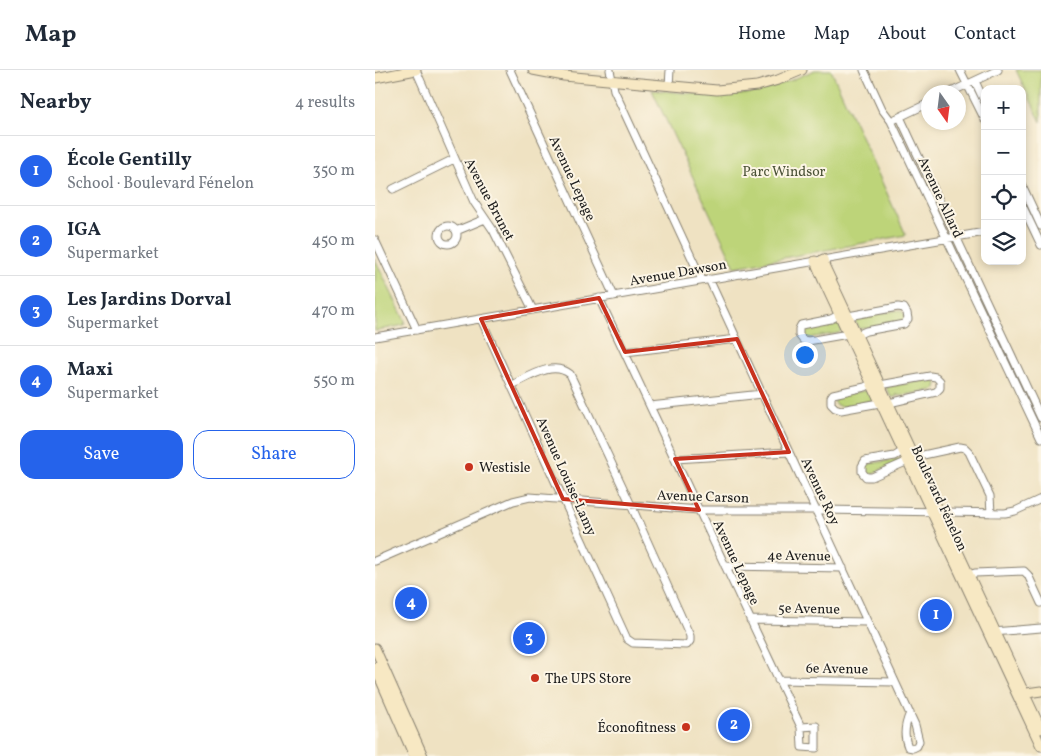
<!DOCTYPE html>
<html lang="en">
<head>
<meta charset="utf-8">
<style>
	body { margin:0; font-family:Vollkorn,serif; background:#f6f6f7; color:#1f2937 }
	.controls { position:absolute; right:15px; top:15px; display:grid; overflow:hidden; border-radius:10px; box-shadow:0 2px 8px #0003 }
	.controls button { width:45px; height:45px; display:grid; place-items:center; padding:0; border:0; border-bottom:1px solid #e0e1e3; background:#fff; color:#1f2937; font:25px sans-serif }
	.compass { position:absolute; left:546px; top:15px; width:45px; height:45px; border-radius:50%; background:#fff; box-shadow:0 2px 8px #0003; rotate:166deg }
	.you { position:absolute; left:429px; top:284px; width:18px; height:18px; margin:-12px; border:4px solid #fff; border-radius:50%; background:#1a73e8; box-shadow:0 0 0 8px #1a73e833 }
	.badge { display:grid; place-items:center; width:32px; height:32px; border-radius:50%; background:#2563eb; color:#fff; font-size:16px; font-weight:700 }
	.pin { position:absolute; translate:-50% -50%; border:2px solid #fff; box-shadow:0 1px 5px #0006 }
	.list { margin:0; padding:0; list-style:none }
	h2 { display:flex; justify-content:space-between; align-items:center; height:65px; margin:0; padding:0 20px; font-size:21px }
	h2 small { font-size:16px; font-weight:400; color:#747a83 }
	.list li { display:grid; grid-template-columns:32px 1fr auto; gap:15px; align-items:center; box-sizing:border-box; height:70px; padding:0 20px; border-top:1px solid #e0e1e3 }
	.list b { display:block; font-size:19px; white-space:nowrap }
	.list p { margin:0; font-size:16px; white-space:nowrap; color:#747a83 }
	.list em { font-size:16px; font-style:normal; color:#747a83 }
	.actions { display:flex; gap:10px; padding:15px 20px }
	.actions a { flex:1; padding:11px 0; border:1px solid #2563eb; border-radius:15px; text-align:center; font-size:18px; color:#2563eb }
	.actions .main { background:#2563eb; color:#fff }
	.icon { flex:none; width:28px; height:28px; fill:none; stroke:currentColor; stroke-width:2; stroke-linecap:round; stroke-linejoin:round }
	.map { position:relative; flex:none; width:666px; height:686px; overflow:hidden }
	header { display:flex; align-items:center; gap:30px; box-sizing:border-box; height:70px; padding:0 25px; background:#fff; border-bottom:1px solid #e0e1e3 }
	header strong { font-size:24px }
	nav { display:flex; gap:28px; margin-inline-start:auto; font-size:18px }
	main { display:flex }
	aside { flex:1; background:#fff }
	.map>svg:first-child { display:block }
	.green { fill:#bdd479; stroke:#6c784a }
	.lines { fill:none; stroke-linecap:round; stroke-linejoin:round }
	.street-casing { stroke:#867f6f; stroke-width:9 }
	.secondary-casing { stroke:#867f6f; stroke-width:11 }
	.street { stroke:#fff; stroke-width:7 }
	.secondary { stroke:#f7e8c3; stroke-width:9 }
	.marked { fill:none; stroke:#c8321e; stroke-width:4; stroke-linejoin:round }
	.poi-dot { fill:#c8321e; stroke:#fcf5e5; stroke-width:2 }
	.labels { text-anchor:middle; stroke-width:4; stroke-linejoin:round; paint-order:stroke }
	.park-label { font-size:14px; fill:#4c5338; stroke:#fcf5e5 }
	.street-label { font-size:14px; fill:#1c1c1c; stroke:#fcf5e5 }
	.poi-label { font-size:14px; fill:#1c1c1c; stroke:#fcf5e5; text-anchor:start }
</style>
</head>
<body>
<header>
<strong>Map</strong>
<nav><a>Home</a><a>Map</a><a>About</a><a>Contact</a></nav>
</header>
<main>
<aside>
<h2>Nearby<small>4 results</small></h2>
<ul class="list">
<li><span class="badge">1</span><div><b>École Gentilly</b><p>School · Boulevard Fénelon</p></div><em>350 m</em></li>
<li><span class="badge">2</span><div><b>IGA</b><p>Supermarket</p></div><em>450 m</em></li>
<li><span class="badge">3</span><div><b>Les Jardins Dorval</b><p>Supermarket</p></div><em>470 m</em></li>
<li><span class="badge">4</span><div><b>Maxi</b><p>Supermarket</p></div><em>550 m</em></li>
</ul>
<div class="actions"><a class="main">Save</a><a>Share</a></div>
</aside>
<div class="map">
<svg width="666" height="686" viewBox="0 0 666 686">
	<rect width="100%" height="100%" fill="#fcf5e5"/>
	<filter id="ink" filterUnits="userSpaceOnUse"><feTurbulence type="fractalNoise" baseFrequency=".02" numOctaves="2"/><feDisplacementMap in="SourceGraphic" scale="10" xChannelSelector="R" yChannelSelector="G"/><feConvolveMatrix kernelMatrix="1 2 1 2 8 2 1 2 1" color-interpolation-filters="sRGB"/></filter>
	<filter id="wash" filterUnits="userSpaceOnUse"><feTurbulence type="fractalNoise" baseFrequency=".0096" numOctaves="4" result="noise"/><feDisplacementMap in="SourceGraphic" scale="20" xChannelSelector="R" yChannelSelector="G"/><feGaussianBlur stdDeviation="1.12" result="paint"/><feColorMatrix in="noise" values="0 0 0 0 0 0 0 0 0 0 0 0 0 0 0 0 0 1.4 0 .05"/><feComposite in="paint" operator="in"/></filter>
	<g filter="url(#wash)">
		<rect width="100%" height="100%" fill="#efe2c2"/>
		<path class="green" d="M440,0H456L531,165L360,197L277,20C314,23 352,29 389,20C407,15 423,7 440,0Z
			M641,0H666V52Z
			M0,189L30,251L29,255L0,261Z
			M524,240L529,243L530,247L525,252L484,259L480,250L482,248Z
			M462,251L467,260L464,263L434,268L428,266L427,260L431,257L454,252L457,254V252Z
			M556,309L562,313L561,318L559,320L523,326L522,324L521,327H516L511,317Z
			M494,320L499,329L496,331L466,337L460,334L459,329L463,325Z
			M524,389L525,391L496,404L490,401V397L492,394Z"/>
	</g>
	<g filter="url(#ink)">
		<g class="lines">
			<g class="street-casing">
				<path id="street" d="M41,0L99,132L118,160L158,240
					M135,0L239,226
					M235,0L239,20L327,210
					M489,0L507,39L516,51L666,368
					M585,0L610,50
					M600,11L610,33
					M294,16L295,0
					M576,22L623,0
					M525,47L666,348
					M516,51L554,33
					M647,115L666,156
					M18,119L79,89
					M647,135L666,175
					M64 165a9 9 0 1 1 18 0a9 9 0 1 1-18 0Z
					M81,161L110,149
					M0,170L42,260
					M334,209L540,655L544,671L542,676L538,678L533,677C528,666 530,654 535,643
					M224,228L426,657L427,677L441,678V656L426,657
					M464,245L456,249L426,255L424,259V265L428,270L433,271L473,264
					M473,246L523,237L529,238L532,243L533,249L529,254L491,261L482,265
					M106,249L252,569L258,573L312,575L315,571V566L256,435L195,304C178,290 154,307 137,315
					M0,267L610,162
					M250,282L362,269
					M496,314L490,317L458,324L456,327V334L460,338L466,340L505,333
					M505,315L555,306L561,307L565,311V318L561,322L514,333
					M275,336L387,324
					M528,381L520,386L490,391L487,396V402L491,407H497L533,391
					M539,387L585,377L590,378L594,382L615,426L616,443
					M300,389L414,382
					M0,491L138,431L155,427L324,440H449L630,443L640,441L666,429
					M350,496L468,498
					M594,505L600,503L649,501L653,505L666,533
					M375,550L492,552
					M618,562L666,558
					M403,610L520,612"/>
			</g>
			<g class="secondary-casing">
				<path id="secondary" d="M158,0L189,6L342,20L382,16L403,10L427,0
					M0,8L41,0
					M448,189L450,197L666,659
					M440,191L448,210L666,676
					M0,578L48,686
					M0,597L39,686
					M645,624L666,621"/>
			</g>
			<use href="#street" class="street"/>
			<use href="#secondary" class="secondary"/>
		</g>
	</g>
	<path class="marked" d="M224,228L250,282L362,269L414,382L300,389L324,440L188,429L106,249Z"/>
	<g class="poi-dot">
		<circle cx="94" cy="397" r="5"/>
		<circle cx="160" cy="608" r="5"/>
		<circle cx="311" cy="657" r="5"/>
	</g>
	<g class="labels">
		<g class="park-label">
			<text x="409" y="106">Parc Windsor</text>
		</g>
		<g class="street-label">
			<text transform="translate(198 108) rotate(65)" y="5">Avenue Lepage</text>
			<text transform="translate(566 127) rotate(65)" y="5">Avenue Allard</text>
			<text transform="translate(115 129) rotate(62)" y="5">Avenue Brunet</text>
			<text transform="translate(303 202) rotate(-10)" y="5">Avenue Dawson</text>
			<text transform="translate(192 406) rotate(66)" y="5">Avenue Louise-Lamy</text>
			<text transform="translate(446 421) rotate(65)" y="5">Avenue Roy</text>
			<text transform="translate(328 426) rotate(2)" y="5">Avenue Carson</text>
			<text transform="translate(565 428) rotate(65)" y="5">Boulevard Fénelon</text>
			<text transform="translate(424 485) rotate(1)" y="5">4e Avenue</text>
			<text transform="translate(362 492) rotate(65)" y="5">Avenue Lepage</text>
			<text transform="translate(434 538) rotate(1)" y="5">5e Avenue</text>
			<text transform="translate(462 598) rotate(1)" y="5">6e Avenue</text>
		</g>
		<g class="poi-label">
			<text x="104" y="402">Westisle</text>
			<text x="170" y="613">The UPS Store</text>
			<text x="301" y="662" text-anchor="end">Éconofitness</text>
		</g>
	</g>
</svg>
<div class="controls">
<button>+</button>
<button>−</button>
<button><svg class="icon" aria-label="locate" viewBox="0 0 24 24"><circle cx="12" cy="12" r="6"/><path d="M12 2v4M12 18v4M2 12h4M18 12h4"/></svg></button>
<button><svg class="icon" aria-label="layers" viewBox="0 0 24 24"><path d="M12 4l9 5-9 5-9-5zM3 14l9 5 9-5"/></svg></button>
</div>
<svg class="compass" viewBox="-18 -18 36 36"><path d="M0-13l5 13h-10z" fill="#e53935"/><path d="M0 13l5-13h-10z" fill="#747a83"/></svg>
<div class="you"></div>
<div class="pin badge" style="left:561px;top:545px">1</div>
<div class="pin badge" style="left:359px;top:655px">2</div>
<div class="pin badge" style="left:154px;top:568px">3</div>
<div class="pin badge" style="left:36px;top:533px">4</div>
</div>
</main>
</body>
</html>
